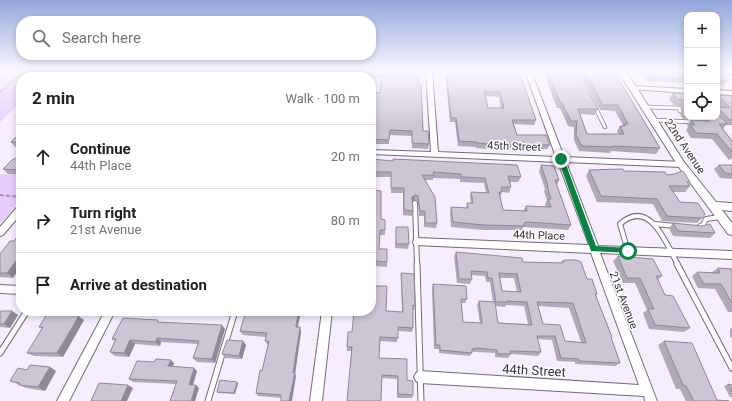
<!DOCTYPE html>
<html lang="en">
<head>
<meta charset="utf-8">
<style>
	body { margin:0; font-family:Roboto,sans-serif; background:#f6f6f6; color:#202124 }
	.controls { position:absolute; right:12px; top:12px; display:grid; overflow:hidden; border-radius:8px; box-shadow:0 2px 6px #0003 }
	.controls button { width:36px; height:36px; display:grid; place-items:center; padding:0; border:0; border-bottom:1px solid #e0e0e0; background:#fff; color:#202124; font:20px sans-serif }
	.stop { position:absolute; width:12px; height:12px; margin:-9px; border:3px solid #0b8043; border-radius:50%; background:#fff }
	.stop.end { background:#0b8043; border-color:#fff; box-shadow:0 1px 4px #0008 }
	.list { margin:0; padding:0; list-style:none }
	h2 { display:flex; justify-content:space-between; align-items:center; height:52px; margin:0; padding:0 16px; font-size:17px }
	h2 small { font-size:13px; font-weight:400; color:#757577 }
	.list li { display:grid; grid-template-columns:26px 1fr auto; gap:12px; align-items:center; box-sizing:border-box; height:64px; padding:0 16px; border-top:1px solid #e0e0e0 }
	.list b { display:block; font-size:15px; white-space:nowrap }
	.list p { margin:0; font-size:13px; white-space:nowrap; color:#757577 }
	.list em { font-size:13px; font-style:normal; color:#757577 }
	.icon { flex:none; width:22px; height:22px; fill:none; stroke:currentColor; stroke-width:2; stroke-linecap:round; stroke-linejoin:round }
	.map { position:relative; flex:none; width:732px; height:401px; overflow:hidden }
	.search { position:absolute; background:#fff; box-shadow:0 2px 6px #0003; left:16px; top:16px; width:360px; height:44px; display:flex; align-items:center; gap:10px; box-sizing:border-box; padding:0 14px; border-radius:16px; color:#757577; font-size:15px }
	.panel { position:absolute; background:#fff; box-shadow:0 2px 6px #0003; left:16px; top:72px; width:360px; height:244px; border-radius:16px }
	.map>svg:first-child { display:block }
	.green { fill:#e8ccff }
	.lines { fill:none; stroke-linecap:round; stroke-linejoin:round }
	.service-far2-casing { stroke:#736b7a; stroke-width:4.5 }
	.service-far1-casing { stroke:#736b7a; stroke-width:6 }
	.service-casing { stroke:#736b7a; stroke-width:7 }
	.minor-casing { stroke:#736b7a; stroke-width:2 }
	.tertiary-casing { stroke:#736b7a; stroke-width:2 }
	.path-far1 { stroke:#9e98a4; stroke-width:1.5; stroke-dasharray:3 1.5; stroke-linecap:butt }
	.path { stroke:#9e98a4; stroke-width:2; stroke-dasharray:4 2; stroke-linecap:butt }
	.service-far2 { stroke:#fff; stroke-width:3 }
	.service-far1 { stroke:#fff; stroke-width:4 }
	.service { stroke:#fff; stroke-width:5 }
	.minor { fill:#fff; fill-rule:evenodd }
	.tertiary { fill:#fff; fill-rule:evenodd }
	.wall { fill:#b0a9b6; fill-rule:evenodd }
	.shaded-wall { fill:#908994 }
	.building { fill:#cdc4d4; stroke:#908994; fill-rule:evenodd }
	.route { fill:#0b8043 }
	.labels { text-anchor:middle; stroke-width:3; stroke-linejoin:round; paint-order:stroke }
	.street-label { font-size:11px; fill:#37333a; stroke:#fff }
	.near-street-label { font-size:13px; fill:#37333a; stroke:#fff }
</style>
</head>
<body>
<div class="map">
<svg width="732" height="401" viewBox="0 0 732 401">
	<rect width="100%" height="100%" fill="#f6edfe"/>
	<path class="green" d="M0,71H55L48,77H21V102L0,122Z
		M0,174L21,175V199L0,224Z"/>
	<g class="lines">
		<g class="service-far2-casing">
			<path id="service-far2" d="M595,107L605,127
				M645,107L679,108L680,111
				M654,120L693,122"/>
		</g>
		<g class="service-far1-casing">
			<path id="service-far1" d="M415,203L417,265
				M655,224L675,226
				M700,226L703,225L706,219L720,217
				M628,251L620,224C650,197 667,245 678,265"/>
		</g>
		<g class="service-casing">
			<path id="service" d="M417,264L421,401
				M677,264L732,368
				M0,353L27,311
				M208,401L235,311"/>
		</g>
		<g class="minor-casing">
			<path id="minor" d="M129,71H135L131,77H125Z
				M229,71H235L232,77H226Z
				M328,71H334L332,77H326Z
				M426,71H432L438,152L556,157L525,71H531L564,157L684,162L685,164L681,167L566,162L598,246L732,251V259L600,253L657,401H645L644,396L420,383L416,381L414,377L416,373L420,371L639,385L591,253L414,245L413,242L414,239L417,238L589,245L558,162L371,154V150L431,152Z
				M727,71H732V75Z
				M633,86L687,89V93L631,89V87Z
				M717,90L732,91V95L717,94Z
				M21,205V214L3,235L0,236V227L18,206Z
				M0,285L21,286V294L0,293Z
				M105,311H115L69,401H57Z
				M322,311H332L322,401H310Z"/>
		</g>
		<g class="tertiary-casing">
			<path id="tertiary" d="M618,71H626L684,162L716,202L732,203V211L722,210L732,223V235L728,234L678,166Z"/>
		</g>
		<path class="path-far1" d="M0,92L25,71"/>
		<path class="path" d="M0,195L21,197"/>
		<use href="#service-far2" class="service-far2"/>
		<use href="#service-far1" class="service-far1"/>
		<use href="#service" class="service"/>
		<use href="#minor" class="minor"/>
		<use href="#tertiary" class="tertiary"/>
	</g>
	<path class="wall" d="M348,71H419L418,84L423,131L429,144L428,149L412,148V136L389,135V144H371V92L380,93L382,79H371V77H348Z
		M445,71H519L536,120L534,125L514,124L517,135L550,145L547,149H487L476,148V147L458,146L455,122H450ZM485,96L499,97L501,108H488Z
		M543,71H578L598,109L595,115L580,114L587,134H618L617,131L620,126H622L623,125L615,111L600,110L579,71H614L660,148L656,154L611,151L610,153L579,151L574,140V127L568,126L560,108H557Z
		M640,71H687V83L647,81Z
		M717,71L728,80L724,85H717Z
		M673,93L687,94V117H717V107L720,108L717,104V97L718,95L732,96V125H726L723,129L732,141V158L729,160L712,139L691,138L686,130L688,127L687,125L691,120L683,119L680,114L682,110V107L674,105L669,99Z
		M21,134V148L15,147L11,142Z
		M21,153V175L8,174L3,169L15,159Z
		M371,159L521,177L518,182H510L511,187L509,193L502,192L500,197L503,210L523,211L526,206L546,207L545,204L547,200L544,191L545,189L539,171L541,165L559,180L557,185L571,225L568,230L524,227L523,228L522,230H482L451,227L450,212L451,207L466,208L467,203H471L470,197L471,192L486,193L484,183L460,182V179L433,178V180H425L437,223L436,228L424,227V216H419L418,201L414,200L412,201V216L403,215V193H391V177H372V190L381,219L385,220V235H379V249H387V267L375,266L374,286L386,311L402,312L401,278V273L415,306L414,310H413V328L412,332L398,331L397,342L380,341L379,358L407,380L413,395L412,398H397V379L382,378L352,351H347V347L352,332Z
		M719,165H732V179L720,178L714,169Z
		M589,170L624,171L667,175L690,182L688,183L690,186L685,192H673L680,202L702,218L697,223L662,221L653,204L597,202L586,176Z
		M673,223L715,233L710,238L673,236L669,228Z
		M396,231L409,244L408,249L395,248Z
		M21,232V266L13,278L0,277V254L14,241Z
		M456,252L523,262L561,263L564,260L587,279L597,294L596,296L612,337L611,338L620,363L615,366L575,364V362L557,361L552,340L538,339L541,352L538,356L511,354L508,358L495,357V353L476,352H472L470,356L439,353V349H434L432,289L433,284L467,299L465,303H461L463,322L480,323L477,305L479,301L493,302L490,282H486L485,276L471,275L472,279L470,284L457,283L454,257ZM500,278H514L517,292L502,291ZM506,305L524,306L528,324L498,323L495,306L505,307ZM538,306L569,308L581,342L565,341L543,324Z
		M618,256L662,276L658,280L665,295L690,328L684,332L649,329L643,313L647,310L635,283H623L613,261Z
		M718,268L732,269V312H728L715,289L698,288L692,276L697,272H712Z
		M12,311L18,315L10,328L0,327V312Z
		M242,311H301L298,327H300L301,332L295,374L296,376L281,398L258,396L256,393L262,371L268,344H267L265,341L266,337L243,335L240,331L246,312H243Z
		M75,314L84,320L63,357L34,356L27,353L42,329L39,327Z
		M160,322L225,329L215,363L197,362L193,358L198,344L161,342L160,346L135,344L129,357L115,356L110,352L115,341L112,339Z
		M732,328V338L730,337V329Z
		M243,341L246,345L242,359L225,358L222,354Z
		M664,341L717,400L729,401H686L680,389H676L658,345Z
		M174,363L173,367L197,371L193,385H196L199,388L176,384L133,382L129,379Z
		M50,367L56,371L45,391L26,388L10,381L27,370Z
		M238,383L235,394L218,393L217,392Z
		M728,384L732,385V397H730L724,386Z"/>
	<path class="shaded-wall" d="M269,71H272L269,77H267Z
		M109,72L112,77H104Z
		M415,195L414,200L412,202V197Z
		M21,254V266L13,278L7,273Z
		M12,311L18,315L10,328L4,324Z
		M299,311H301L297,329L296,325Z
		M75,314L84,320L63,357L57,353Z
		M222,325L225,329L215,363L212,359Z
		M300,327L301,332L295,374L296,376L292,401H289Z
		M157,338L161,342L160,346L156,342Z
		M130,340L135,344L129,357L124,353Z
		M243,341L246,345L242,359L239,356Z
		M171,360L174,363L172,370L168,366Z
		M50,367L56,371L45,391L38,387Z
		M194,368L197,371L192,388L189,385Z
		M237,382L238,383L235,394L234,393Z
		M128,385L133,388L127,401H121Z
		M196,385L199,388L195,401H191Z"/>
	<path class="building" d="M98,71L109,72L104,77H93Z
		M244,71H269L267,77H242Z
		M348,71H419L418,84H421L423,131H428L429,144L412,143V131L390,130L389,140L371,139V92L380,93L382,75L365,74V77H348Z
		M446,71H519L536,120H512L517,135H546L550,145L488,144L477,143V142L459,141L456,118H451ZM484,91L500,92L504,108H488Z
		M547,71H578L598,109H578L587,134H624L620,126H625L624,124H628L618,105H603L584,71H614L660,148L612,146L613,147L582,146L576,135L577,121H571L562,103L560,102Z
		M645,71H687V79L650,77Z
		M717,71H720L728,80H726L727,81H717Z
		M143,73L173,74L171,77H140Z
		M199,76L215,77H198Z
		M286,76H294V77H286Z
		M673,93L687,94V113L684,109L687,107L686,101L677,99Z
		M718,95L732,96V120H730L719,109L717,110V107L730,108Z
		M717,113L727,124H719L732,141V152L717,134L696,133L690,125H695L691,120L709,121L711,119V117H717Z
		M19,134H21V143L11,142Z
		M21,153V170L3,169L13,159H15Z
		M371,159L393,161V159L517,165L521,177L508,176L511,187H501L502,192H499L503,210L527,211L526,206L551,207L548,199H551L547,186H548L541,165L554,166L559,180H555L571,225L527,222L524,223V226L484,225L453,222L451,207L468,208L467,203H473L471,192L489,193L485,178L461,177V174L433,172L434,175H422L435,197L437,223H425V211H420L418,196L415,195L412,197L413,211L404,210V188H391V172H373L371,190L381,191V219L385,220V230H380L379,249H387V262L376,261L374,286H387L386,311L403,312L401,273L414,274L415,306L413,305V328L398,327V338L380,337L379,358L407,359V380L413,381V395L398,394V376L382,375L381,401H347L352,347H347L348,332H352L354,311H371Z
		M719,165H732V174L725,173Z
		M623,169L624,171L665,172L667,175L674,174L683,171L690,182H687L690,186H669L680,202L698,203L705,214L702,218L667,216L657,199L601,196L589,170Z
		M673,223L702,226L710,224L715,233L678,231Z
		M396,227H408L409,244H396Z
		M21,232V254L7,273H0V254L10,241H14Z
		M456,252L522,258L523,262L563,263L562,261H565L564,260H576L581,262L587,279H592L597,294H595L612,337H611L620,363L579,361V359L561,358L555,336H537L541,352L510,351L511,354H498L497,350L478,348L472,349V353L440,350V345H436L433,284L466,286L467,299H461L463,322L482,323L479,301L495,302L498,323L532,325L527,302L507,301V302H496L492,278H488L487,272L471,271L472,279H459ZM499,273L517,274L521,292L502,291ZM537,302L573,303L586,343L565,341L560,325L543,324Z
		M618,256L653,259L662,276H656L665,295L673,296L690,328L655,325L648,309H654L640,278H627Z
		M718,268L732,269V303L721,284H704L697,272L720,273Z
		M1,311H12L4,324H0V312Z
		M49,311L75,314L74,315L79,316L57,353H27L43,327H39Z
		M246,311H299L296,325V327H300L293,373H295L289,401H281V395L256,393L260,370L262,371L269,341H265L267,333L240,331Z
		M123,318L158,320L157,322L222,325L212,359L193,358L199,341L157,338L156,342L130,340L124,353L110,352L116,339H112Z
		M227,340L243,341L239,356L222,354Z
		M664,341L692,343L717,400L729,401H694L686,386L683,385Z
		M156,359L171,360L168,366L194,368L189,385H196L191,401H170L177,381L129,379L137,361L154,362Z
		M30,365L50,367L38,387L19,385L20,383L10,381L18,368L27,370Z
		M220,380L237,382L234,393L217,392Z
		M99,383L128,385L121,401H91Z
		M728,384L732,385V392Z"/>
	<linearGradient id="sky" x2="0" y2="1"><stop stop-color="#92a7dc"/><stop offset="0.56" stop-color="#fbf7ff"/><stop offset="1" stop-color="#fbf7ff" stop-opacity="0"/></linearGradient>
	<rect width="732" height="127" fill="url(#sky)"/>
	<path class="route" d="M561,157L564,159L596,246L628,248L631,249V253L591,251L558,159Z"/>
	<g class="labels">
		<g class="street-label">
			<text transform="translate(514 146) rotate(2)" y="4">45th Street</text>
			<text transform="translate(685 146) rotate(56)" y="4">22nd Avenue</text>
			<text transform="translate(539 235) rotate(2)" y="4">44th Place</text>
			<text transform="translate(624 300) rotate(69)" y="4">21st Avenue</text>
		</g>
		<g class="near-street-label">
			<text transform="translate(534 370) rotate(3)" y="5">44th Street</text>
		</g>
	</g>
</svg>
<div class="controls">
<button>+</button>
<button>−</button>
<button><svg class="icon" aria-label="locate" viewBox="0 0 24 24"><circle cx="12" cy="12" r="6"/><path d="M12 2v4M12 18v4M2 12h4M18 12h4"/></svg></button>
</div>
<div class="stop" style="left:628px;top:251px"></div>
<div class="stop end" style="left:561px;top:159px"></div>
<div class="search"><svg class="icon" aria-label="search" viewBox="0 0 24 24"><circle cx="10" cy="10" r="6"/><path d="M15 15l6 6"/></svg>Search here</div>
<section class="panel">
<h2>2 min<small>Walk · 100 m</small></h2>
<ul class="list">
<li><svg class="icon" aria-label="ahead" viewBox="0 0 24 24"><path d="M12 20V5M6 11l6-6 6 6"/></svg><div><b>Continue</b><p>44th Place</p></div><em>20 m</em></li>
<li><svg class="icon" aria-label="right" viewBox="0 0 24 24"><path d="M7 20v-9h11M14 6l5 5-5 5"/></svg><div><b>Turn right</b><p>21st Avenue</p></div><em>80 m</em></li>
<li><svg class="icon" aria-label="arrive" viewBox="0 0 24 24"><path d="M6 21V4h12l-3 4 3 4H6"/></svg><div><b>Arrive at destination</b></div></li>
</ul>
</section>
</div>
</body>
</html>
